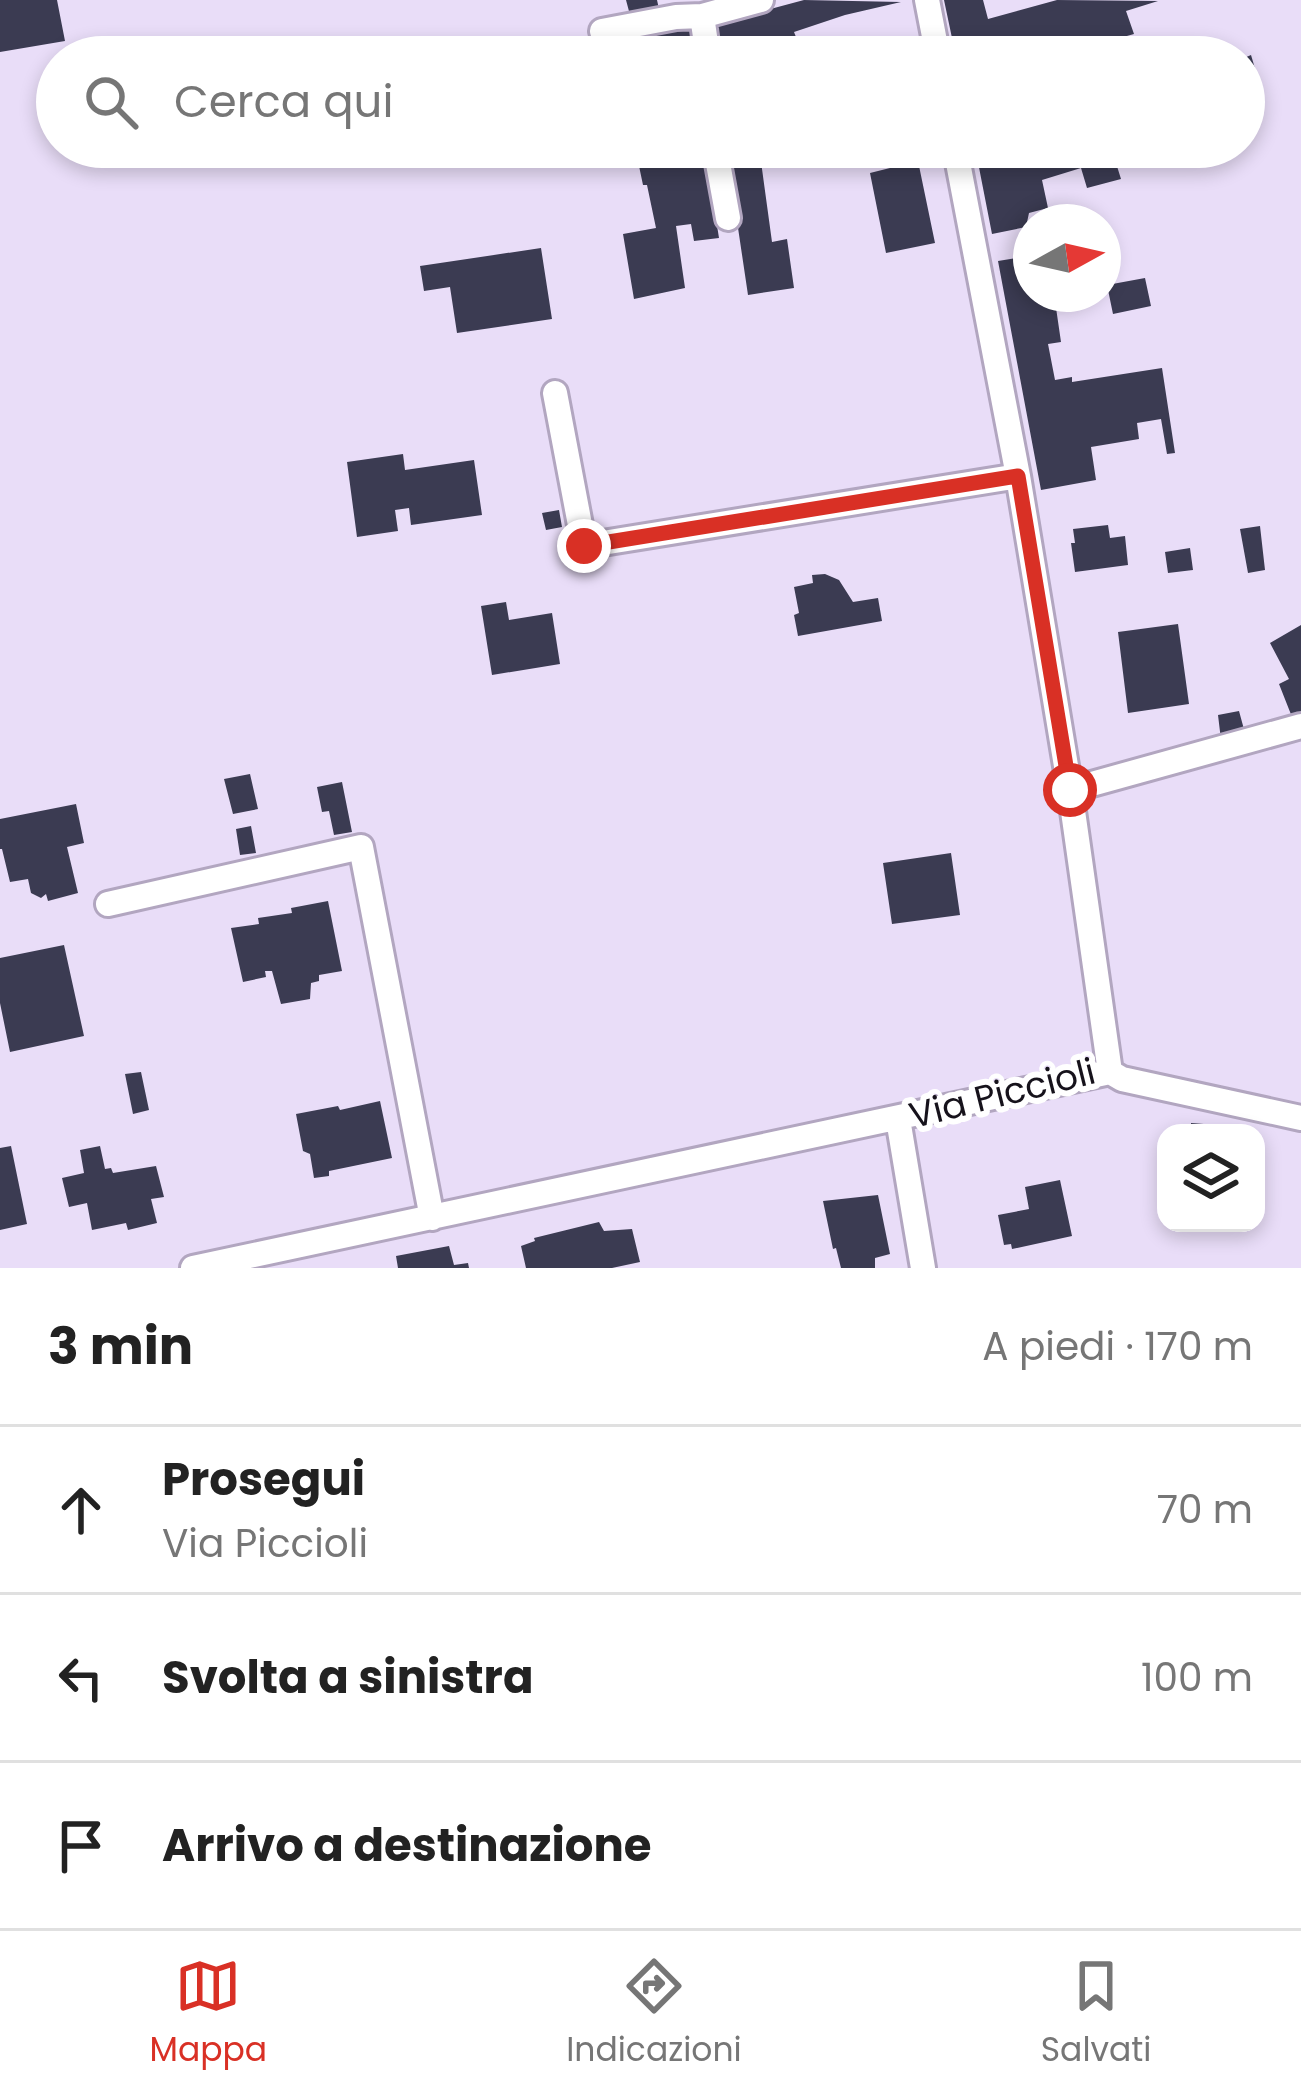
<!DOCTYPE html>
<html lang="it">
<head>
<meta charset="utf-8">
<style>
	body { margin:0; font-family:Poppins,sans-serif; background:#f6f6f6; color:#222 }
	.controls { position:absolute; right:36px; bottom:36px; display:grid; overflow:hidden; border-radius:24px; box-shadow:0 6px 18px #0003 }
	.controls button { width:108px; height:108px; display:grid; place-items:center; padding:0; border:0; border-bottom:3px solid #e0e0e0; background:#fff; color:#222; font:60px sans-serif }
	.compass { position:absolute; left:1013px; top:204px; width:108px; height:108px; border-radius:50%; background:#fff; box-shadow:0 6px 18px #0003; rotate:82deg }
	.stop { position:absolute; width:36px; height:36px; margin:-27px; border:9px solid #d93025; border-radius:50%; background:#fff }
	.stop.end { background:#d93025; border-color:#fff; box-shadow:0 3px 12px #0008 }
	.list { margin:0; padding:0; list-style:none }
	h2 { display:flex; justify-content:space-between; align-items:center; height:156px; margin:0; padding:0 48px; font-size:51px }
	h2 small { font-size:39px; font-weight:400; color:#767676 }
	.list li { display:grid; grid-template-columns:78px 1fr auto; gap:36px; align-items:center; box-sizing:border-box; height:168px; padding:0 48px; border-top:3px solid #e0e0e0 }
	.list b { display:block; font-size:45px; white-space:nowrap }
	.list p { margin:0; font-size:39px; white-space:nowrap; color:#767676 }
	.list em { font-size:39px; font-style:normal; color:#767676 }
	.icon { flex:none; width:66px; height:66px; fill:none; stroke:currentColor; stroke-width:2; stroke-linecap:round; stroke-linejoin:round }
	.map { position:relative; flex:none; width:1301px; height:1268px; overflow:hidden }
	.search { position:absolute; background:#fff; box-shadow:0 6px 18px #0003; left:36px; right:36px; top:36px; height:132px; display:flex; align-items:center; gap:30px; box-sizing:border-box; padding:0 42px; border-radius:66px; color:#767676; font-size:45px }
	.sheet { height:660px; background:#fff }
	nav { display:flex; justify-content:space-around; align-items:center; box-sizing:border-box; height:168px; border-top:3px solid #e0e0e0; background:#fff; font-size:33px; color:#767676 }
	nav a { display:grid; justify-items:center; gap:6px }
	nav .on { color:#d93025 }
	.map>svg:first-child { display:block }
	.building { fill:#3b3b52 }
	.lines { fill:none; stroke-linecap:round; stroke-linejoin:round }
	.minor-casing { stroke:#b2a6c0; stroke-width:30 }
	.minor { stroke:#fff; stroke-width:24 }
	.route { stroke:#d93025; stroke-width:15 }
	.labels { text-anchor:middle; stroke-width:12; stroke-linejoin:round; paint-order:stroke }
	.street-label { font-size:36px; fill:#16121b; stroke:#fff }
</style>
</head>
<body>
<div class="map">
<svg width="1301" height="1268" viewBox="0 0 1301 1268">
	<rect width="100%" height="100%" fill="#e9ddf8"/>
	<path class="building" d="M0,0H57L65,41L0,52Z
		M626,0H657L659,9L630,15Z
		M804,0L901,2L845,15L794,32L798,42L774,50L776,57H715L708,21L759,12Z
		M944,0H983L988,19L1057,0L1158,1L1126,11L1134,34L1052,57H1033L1030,45L994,57H956Z
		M691,24L697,53L678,57H578L576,44Z
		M1251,55L1262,92L1248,96L1244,81V58Z
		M635,147H698L700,157H706L719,238L694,241L691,224L676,226L685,288L634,299L623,234L656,228L647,185H643Z
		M726,147H759L772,242L787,239L794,288L748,295Z
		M975,147H1111L1121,179L1087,188L1081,168L1042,180L1048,208L1029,213L1026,227L992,234Z
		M918,161L935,243L886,253L870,173Z
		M541,248L552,319L457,333L450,287L424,291L420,266Z
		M1028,256L1031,294H1054L1061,342L1048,344L1055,380L1072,377V382L1162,368L1175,453L1167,454L1161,419L1137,423L1139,439L1091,447L1096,480L1041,490L998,261Z
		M1145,278L1151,306L1113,314L1107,285Z
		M403,454L405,470L474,460L482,515L411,525L409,508L395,510L398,531L357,537L347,462Z
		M559,510L562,527L546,530L542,513Z
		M1108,525L1110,538L1125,536L1128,565L1075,572L1071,543H1075L1073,529Z
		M1260,526L1265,570L1248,573L1240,529Z
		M1190,548L1193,570L1168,573L1165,552Z
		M825,574L839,580L853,602L878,598L882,621L798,636L794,615L799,613L794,587L813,583L812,575Z
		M506,602L509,620L552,613L560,664L492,675L481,606Z
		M1178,624L1189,704L1128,713L1118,632Z
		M1301,625V714L1292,717L1279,684L1289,679L1270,643Z
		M1239,711L1245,733L1221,740L1218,715Z
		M250,774L258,809L233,814L224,779Z
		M342,782L352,832L334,835L329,811L322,812L317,787Z
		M76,804L84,843L67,847L78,893L48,901L46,894L41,898L31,893L28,879L10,882L2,849H0V819Z
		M251,826L256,853L240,855L236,829Z
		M951,853L960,915L892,924L883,863Z
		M328,901L342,971L319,975V981L311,983L310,999L281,1004L272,971H265L266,977L243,982L231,928L259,924L258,918L292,913L291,908Z
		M64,945L84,1036L10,1052L0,1003V958Z
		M141,1072L149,1110L133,1114L125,1074Z
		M380,1101L392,1158L329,1171V1176L314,1178L310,1154L303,1151L296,1114L338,1106L340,1110Z
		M1191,1123L1242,1127L1241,1133H1191Z
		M11,1146L27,1224L0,1230V1148Z
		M100,1146L105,1169L111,1168L113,1173L156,1166L164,1197L151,1199L157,1223L128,1230L126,1223L92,1230L87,1203L69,1207L62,1178L84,1173L80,1150Z
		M1060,1180L1072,1236L1012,1249L1011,1244L1004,1245L998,1215L1029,1209L1025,1187Z
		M878,1195L890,1254L875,1258V1268H841L836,1248L833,1249L823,1201Z
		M599,1222L604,1231L632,1229L640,1262L612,1268H526L521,1246L535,1241L534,1238Z
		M449,1246L454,1265L468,1263L469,1268H398L396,1256Z"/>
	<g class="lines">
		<g class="minor-casing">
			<path id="minor" d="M927,0L938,57
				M602,31L676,17L702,16
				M708,57L702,16L761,0
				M715,147L728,218
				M555,393L584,546L1018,476
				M1070,790L1301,726
				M108,904L361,847L432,1218
				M1110,1072L1122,1079L1301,1118
				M898,1119L923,1268
				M193,1268L1110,1072L1070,790L1018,476L955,147"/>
		</g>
		<use href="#minor" class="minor"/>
	</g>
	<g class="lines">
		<path class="route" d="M584,546L1018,476L1070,790"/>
	</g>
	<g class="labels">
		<g class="street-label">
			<text transform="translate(1002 1093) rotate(-14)" y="13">Via Piccioli</text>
		</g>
	</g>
</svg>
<div class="controls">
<button><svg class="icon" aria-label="layers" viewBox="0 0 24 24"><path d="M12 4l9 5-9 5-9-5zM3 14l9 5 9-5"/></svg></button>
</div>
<svg class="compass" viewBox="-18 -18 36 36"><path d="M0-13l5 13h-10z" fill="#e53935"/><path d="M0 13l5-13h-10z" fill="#767676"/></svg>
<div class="stop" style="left:1070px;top:790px"></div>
<div class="stop end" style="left:584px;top:546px"></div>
<div class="search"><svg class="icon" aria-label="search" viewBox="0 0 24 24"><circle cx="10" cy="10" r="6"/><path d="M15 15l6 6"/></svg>Cerca qui</div>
</div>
<section class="sheet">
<h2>3 min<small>A piedi · 170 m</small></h2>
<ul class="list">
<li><svg class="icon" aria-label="ahead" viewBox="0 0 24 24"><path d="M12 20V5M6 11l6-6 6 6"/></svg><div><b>Prosegui</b><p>Via Piccioli</p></div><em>70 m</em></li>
<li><svg class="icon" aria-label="left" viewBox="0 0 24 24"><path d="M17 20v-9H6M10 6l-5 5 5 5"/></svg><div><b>Svolta a sinistra</b></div><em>100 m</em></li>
<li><svg class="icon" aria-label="arrive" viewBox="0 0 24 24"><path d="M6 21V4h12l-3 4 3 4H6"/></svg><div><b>Arrivo a destinazione</b></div></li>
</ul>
</section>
<nav>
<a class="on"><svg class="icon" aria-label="map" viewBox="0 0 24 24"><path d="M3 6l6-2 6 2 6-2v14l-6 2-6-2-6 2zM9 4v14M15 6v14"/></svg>Mappa</a>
<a><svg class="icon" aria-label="directions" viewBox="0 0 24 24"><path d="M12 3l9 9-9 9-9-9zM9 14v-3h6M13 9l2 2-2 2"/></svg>Indicazioni</a>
<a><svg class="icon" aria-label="saved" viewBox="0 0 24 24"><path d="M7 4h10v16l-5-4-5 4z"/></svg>Salvati</a>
</nav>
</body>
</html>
